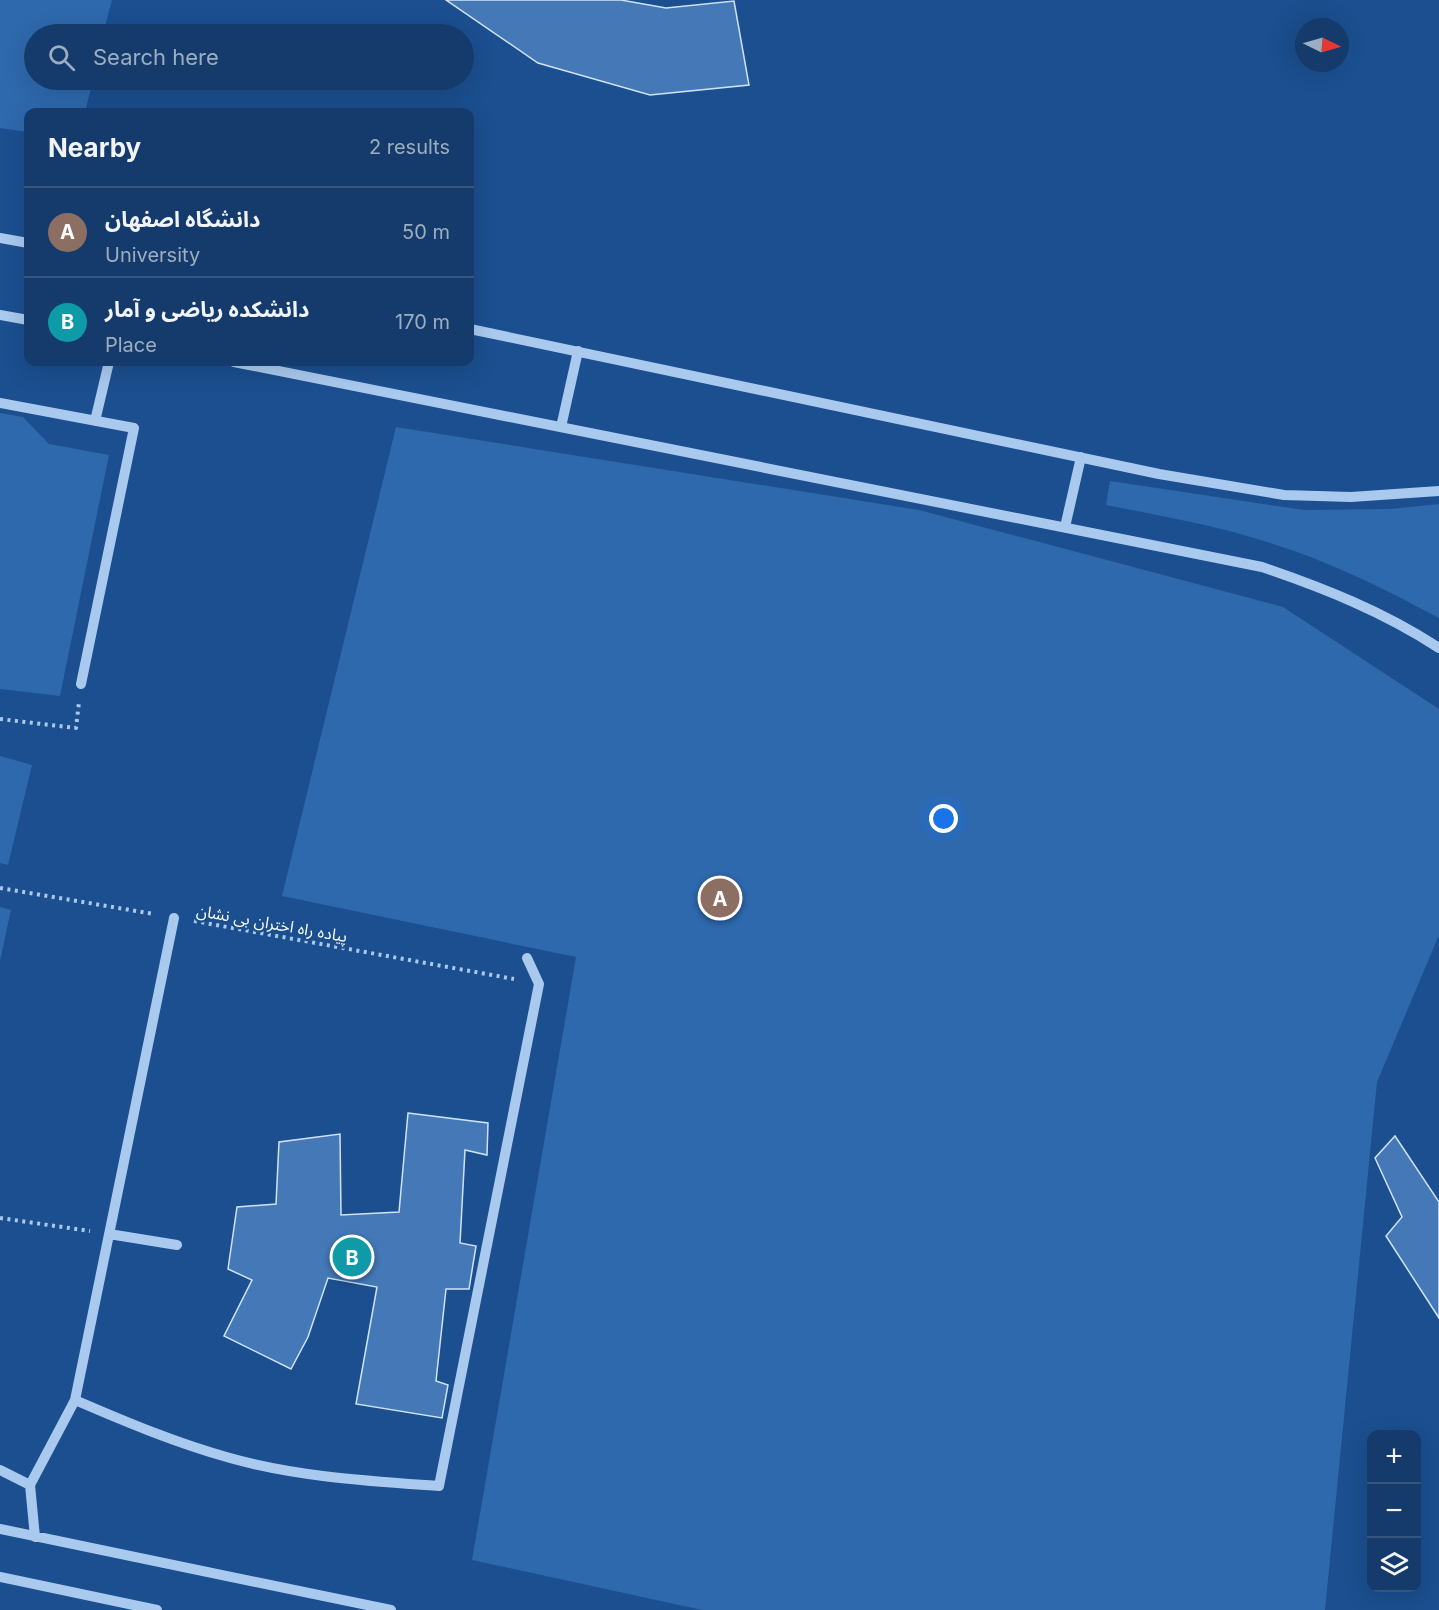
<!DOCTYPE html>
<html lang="en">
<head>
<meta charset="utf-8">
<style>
	body { margin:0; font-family:Inter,"Noto Sans Arabic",sans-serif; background:#214673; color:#f1f3f6 }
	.controls { position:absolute; right:18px; bottom:18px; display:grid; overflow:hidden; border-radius:12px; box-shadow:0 6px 24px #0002 }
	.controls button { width:54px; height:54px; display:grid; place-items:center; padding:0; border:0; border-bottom:2px solid #33557e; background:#143b6b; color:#f1f3f6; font:30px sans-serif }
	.compass { position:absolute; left:1295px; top:18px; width:54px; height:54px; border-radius:50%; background:#143b6b; box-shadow:0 6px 24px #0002; rotate:95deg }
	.you { position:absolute; left:944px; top:819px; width:21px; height:21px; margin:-15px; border:4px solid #fff; border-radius:50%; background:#1a73e8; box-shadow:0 0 0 9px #1a73e833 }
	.badge { display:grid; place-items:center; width:39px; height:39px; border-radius:50%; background:#ffd166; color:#fff; font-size:20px; font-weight:700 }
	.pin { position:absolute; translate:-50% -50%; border:3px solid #fff; box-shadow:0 2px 6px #0006 }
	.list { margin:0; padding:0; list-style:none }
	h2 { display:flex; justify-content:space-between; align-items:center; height:78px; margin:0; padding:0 24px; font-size:26px }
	h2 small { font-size:20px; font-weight:400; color:#9dadc1 }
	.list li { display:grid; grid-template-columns:39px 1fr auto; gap:18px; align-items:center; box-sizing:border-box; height:90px; padding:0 24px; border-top:2px solid #33557e }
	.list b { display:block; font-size:22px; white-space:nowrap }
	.list p { margin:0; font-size:20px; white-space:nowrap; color:#9dadc1 }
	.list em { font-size:20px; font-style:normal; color:#9dadc1 }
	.icon { flex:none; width:33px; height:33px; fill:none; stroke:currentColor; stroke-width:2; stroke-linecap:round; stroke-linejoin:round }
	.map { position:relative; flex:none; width:1439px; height:1610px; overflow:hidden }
	.search { position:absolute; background:#143b6b; box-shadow:0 6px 24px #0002; left:24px; top:24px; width:450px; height:66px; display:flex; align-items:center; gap:15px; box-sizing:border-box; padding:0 21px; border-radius:33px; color:#9dadc1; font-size:22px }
	.panel { position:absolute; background:#143b6b; box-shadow:0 6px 24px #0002; left:24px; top:108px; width:450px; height:258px; border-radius:12px }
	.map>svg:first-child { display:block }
	.green { fill:#2e69ad }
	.building { fill:#4478b7; stroke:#cfe3fa; stroke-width:1.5 }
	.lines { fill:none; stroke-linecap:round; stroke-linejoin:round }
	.path { stroke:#a9c9ee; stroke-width:4; stroke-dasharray:3 4.5; stroke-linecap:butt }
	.minor { stroke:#a9c9ee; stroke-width:10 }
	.labels { text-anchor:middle; stroke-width:4.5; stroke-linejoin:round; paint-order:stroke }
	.street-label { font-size:16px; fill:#fff; stroke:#1b4f8f }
</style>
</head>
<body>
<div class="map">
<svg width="1439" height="1610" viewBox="0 0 1439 1610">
	<rect width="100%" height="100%" fill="#1b4f8f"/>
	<path class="green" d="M0,0H112L103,34H34V80H93L85,112H28V132L0,128Z
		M0,413L23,417L49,444L109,455L60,696L0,689Z
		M396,427L919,510L1283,607L1439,709V935L1377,1082L1325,1610H702L472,1560L576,957L282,896Z
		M1110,481L1304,510L1391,509L1439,504V618C1385,589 1327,560 1267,542C1215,525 1160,516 1106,505Z
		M0,756L32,765L8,865L0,863Z
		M0,907L11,910L0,961Z"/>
	<path class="building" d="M446,0H621L666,8L734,1L749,85L650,95L538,63Z
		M408,1113L488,1123L487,1155L465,1150L460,1243L476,1246L469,1289H446L436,1381L448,1385L442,1418L356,1404L377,1287L328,1278L308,1337L291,1369L224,1336L252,1280L228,1269L237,1207L276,1204L279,1142L340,1134L341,1215L399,1212Z
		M1395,1136L1439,1202V1318L1386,1236L1402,1217L1375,1158Z"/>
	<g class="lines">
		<path class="path" d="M0,719L76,728L79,702
			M0,888L154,914
			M194,921L514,979
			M0,1218L90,1231"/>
		<path class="minor" d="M0,238L28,243
			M0,315L28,320
			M470,329L1159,474L1284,495L1351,497L1439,491
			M234,362L1262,567C1324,588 1384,612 1439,648
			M0,403L134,428L81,684
			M95,421L109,362
			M561,427L578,351
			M1065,527L1081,457
			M109,1234L177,1245
			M75,1400C126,1422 176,1443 230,1458C298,1477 369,1481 439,1486L539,984L527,958
			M0,1470L30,1485
			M0,1529L391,1610
			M35,1537L30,1485L75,1400L174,918
			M0,1577L157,1610"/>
	</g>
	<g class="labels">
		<g class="street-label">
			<text transform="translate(272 923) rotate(10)" y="6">پیاده راه اختران بی نشان</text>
		</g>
	</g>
</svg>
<div class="controls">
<button>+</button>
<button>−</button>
<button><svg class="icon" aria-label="layers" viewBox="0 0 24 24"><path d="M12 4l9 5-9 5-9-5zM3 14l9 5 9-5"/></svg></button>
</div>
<svg class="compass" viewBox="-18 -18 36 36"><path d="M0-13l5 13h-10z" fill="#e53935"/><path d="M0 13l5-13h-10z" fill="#9dadc1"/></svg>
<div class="you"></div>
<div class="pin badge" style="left:720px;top:898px;background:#8d6e63">A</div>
<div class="pin badge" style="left:352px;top:1257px;background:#0f9aa8">B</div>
<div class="search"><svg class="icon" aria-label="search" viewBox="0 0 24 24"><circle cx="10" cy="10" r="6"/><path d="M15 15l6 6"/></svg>Search here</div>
<section class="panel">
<h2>Nearby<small>2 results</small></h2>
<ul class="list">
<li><span class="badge" style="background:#8d6e63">A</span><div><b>دانشگاه اصفهان</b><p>University</p></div><em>50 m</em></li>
<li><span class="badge" style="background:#0f9aa8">B</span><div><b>دانشکده ریاضی و آمار</b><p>Place</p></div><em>170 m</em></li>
</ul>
</section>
</div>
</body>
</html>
